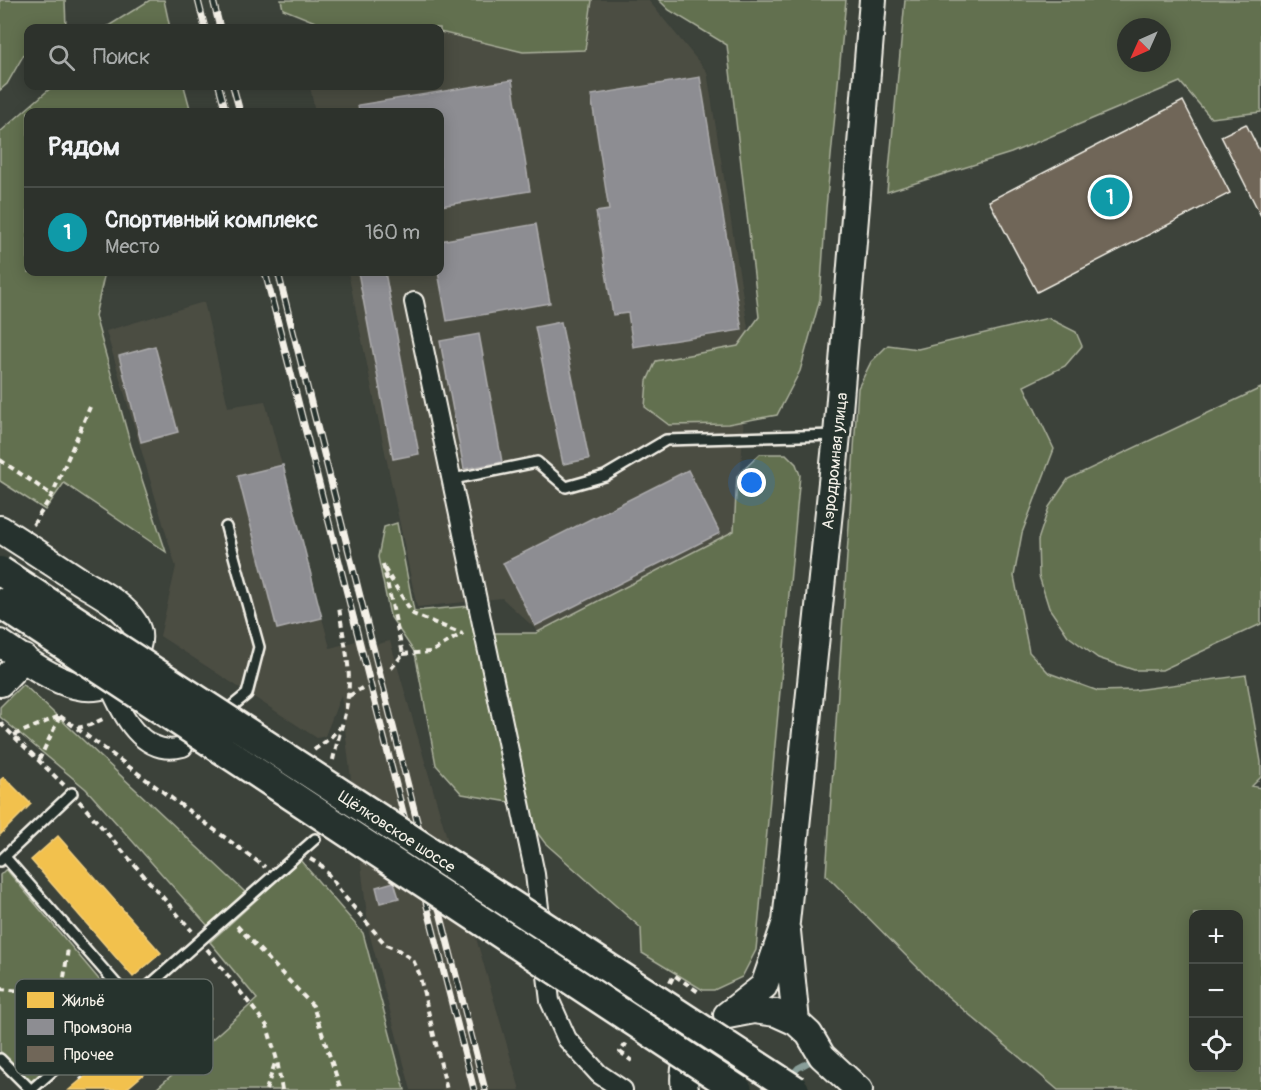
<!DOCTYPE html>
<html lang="ru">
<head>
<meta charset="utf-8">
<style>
	body { margin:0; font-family:Pangolin,sans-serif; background:#353a34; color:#f1f3f6 }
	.controls { position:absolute; right:18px; bottom:18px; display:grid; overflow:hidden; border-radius:12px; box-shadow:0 3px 15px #0003 }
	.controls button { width:54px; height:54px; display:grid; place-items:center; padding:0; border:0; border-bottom:2px solid #484d48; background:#2d322c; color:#f1f3f6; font:30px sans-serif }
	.compass { position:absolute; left:1117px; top:18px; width:54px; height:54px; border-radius:50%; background:#2d322c; box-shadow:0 3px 15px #0003; rotate:225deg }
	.you { position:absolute; left:752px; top:483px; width:21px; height:21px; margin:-15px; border:4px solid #fff; border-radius:50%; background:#1a73e8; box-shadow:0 0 0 9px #1a73e833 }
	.badge { display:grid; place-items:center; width:39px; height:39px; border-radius:50%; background:#e69b98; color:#fff; font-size:20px; font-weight:700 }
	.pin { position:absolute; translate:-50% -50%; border:3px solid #fff; box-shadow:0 2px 6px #0006 }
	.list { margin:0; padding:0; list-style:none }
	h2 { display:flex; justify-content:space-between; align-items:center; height:78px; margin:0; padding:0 24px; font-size:26px }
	h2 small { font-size:20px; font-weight:400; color:#a7aaa9 }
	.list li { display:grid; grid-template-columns:39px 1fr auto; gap:18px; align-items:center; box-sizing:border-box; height:90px; padding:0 24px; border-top:2px solid #484d48 }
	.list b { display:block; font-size:22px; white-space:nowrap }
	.list p { margin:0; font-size:20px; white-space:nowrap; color:#a7aaa9 }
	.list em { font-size:20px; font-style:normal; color:#a7aaa9 }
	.icon { flex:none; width:33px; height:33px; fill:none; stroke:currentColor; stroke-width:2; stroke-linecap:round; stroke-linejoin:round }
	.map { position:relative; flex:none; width:1261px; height:1090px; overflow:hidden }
	.search { position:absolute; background:#2d322c; box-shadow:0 3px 15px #0003; left:24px; top:24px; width:420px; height:66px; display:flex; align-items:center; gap:15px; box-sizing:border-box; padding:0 21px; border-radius:12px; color:#a7aaa9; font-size:22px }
	.panel { position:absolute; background:#2d322c; box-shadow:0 3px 15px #0003; left:24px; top:108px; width:420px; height:168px; border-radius:12px }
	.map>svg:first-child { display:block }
	.built { fill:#4c4d43 }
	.green { fill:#626f50; stroke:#abb09c; stroke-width:1.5; fill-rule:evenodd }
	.homes { fill:#f2c14e; stroke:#f3cf7c; stroke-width:1.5 }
	.industry { fill:#8d8d92; stroke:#acabac; stroke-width:1.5 }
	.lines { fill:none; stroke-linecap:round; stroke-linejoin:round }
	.stream { stroke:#899e99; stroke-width:6 }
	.building { fill:#706658; stroke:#f4f1e8; stroke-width:1.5 }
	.lane-casing { stroke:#f4f1e8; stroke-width:14 }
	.street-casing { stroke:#f4f1e8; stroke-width:22 }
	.secondary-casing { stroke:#f4f1e8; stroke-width:30 }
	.path { stroke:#f4f1e8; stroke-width:4; stroke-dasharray:6 4.5; stroke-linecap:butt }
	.lane { stroke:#26332d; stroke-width:9 }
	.street { stroke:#26332d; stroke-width:18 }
	.secondary { stroke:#26332d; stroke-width:26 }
	.rail-casing { stroke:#f4f1e8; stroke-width:7 }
	.rail { stroke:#26332d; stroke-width:4.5; stroke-dasharray:14; stroke-linecap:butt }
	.primary-bridge-casing { stroke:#f4f1e8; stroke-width:33; stroke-linecap:butt }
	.primary-bridge { stroke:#26332d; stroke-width:28 }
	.labels { text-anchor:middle; stroke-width:6; stroke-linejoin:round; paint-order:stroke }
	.street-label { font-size:16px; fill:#f4f1e8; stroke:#26332d }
	.key { fill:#26332d; stroke:#646c65; stroke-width:1.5 }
	.key-label { font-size:16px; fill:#f4f1e8 }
</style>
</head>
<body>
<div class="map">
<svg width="1261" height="1090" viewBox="0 0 1261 1090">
	<rect width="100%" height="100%" fill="#3c423a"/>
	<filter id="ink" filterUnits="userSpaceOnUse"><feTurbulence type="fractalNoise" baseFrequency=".0167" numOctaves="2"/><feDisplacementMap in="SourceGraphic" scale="12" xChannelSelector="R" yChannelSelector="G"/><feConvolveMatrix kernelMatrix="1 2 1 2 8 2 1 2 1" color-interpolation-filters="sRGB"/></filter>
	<g filter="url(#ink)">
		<path class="built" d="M442,0H648L707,72L748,328L738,531L540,633L502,598L417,607L348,272H440V112H315L310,86H440V28H354L403,10Z
			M204,302L228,407L265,401L330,648L364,639L366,647L390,641L520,1090H411L369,932L341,695L325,736L317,738L160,636L176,567L106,331Z"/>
		<path class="green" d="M0,0H65L66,28H28V47L7,84L0,90Z
			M150,0H164L170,28H105Z
			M281,0H592L585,50L523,52L440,32V28L320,24L283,9Z
			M659,0H846L826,208L820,299L800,371L777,415L728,424L669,425L645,407L647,381L656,361L738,346L759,317L727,45L669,10Z
			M905,0H1261V112L1211,118L1180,82L1011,153L887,192ZM1126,27H1162V63H1126Z
			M53,86H184L191,112H28V272H105L95,316L131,446L166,552L64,483L45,510L0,481V132Z
			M1048,318L1076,332L1082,346L1065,366L1024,386L1054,449L1022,533L1014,576L1029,652L1049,673L1098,691L1135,690L1246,675L1261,762V777L1252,786L1261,788V1090H1058L938,988L826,875L858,388L871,362L888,345L918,349ZM1194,914H1238V1068H1194Z
			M1261,388V624L1162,670H1134L1098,658L1068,636L1049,608L1039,576L1038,540L1049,507L1068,479Z
			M760,454H786L796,464L800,475L756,950L742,977L714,990H703L642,953L641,928L545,843L515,803L462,794L436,765L415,653L390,616L378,557L384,527L397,523L414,611L482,605L488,633H536L734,531L737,476Z
			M23,684L245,892L208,926L86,789L0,717V707Z
			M300,860L363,933L405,1090H155L257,999L210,942Z
			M6,869L118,1002L31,1082L0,1051V875Z"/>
		<path class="homes" d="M4,777L31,804L0,835V780Z
			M58,836L161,953L133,977L31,860Z
			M187,990L210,1018L125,1090H69Z"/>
		<path class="industry" d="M700,77L742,330L633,347L628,313L613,315L596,212L609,210L591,95Z
			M512,80L530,191L440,206V112H359L358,105Z
			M536,224L550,303L447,321L438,272L440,241Z
			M358,272H385L419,454L393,459Z
			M561,322L589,459L563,464L535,327Z
			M479,334L502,462L464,469L440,341Z
			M155,346L178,432L141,442L119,356Z
			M283,465L322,618L277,629L238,476Z
			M688,470L720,533L535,626L503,563Z
			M394,882L399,898L380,903L376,887Z"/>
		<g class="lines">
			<path class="stream" d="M790,1077L798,1068L813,1060"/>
		</g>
		<path class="building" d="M1183,101L1230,193L1037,292L989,201Z
			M1246,124L1261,154V216L1221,136Z"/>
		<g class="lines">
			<g class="lane-casing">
				<path id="lane" d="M453,479L537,462L566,487L605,476L666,440L835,435
					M225,712L247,694L259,647L226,527
					M5,857L132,1002
					M0,861L72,793
					M0,1059L31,1090
					M31,1090L315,839"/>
			</g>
			<g class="street-casing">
				<path id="street" d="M414,302L535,874L550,1001L567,1039L599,1074L623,1090
					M108,683C121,714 142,758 183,747"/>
			</g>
			<g class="secondary-casing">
				<path id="secondary" d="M0,529C27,546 54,564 80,581C99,593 122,604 134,623C141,634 138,647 132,658C99,720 38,668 0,643
					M0,683L24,658
					M787,931L796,1022
					M727,1015L764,986L786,922L837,435L873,0
					M728,1015L754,1010L776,1013L796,1022L809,1034L822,1056L859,1090
					M685,1090C682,1072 687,1055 698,1040"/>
			</g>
			<path class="path" d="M0,460L52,495
				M33,525L52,495L90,407
				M383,564L403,654L389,671
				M384,568L413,614L462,634
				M403,654L431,652L463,633
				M349,696L362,688
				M60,716L265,867
				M0,723L64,785
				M77,728L90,725L105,718
				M14,735L60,716
				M314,750L329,739L340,727
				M39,760L60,716
				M333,760C337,740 346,716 348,696C352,665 342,636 339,606
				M79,801L192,931
				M310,859L322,866L344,896L386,945L398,950L413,960L419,973L447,1090
				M237,926L313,1006L341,1090
				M207,949L267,1026L277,1060L282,1090
				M670,983L674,975L700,993
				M0,989L113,1000
				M156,997L166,1008
				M115,1033L124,1043
				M627,1046L625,1045L620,1052L632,1061
				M58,1049L55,1046L68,948
				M74,1069L82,1079
				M266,1090L276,1060"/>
			<use href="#lane" class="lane"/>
			<use href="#street" class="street"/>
			<use href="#secondary" class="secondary"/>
			<g class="rail-casing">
				<path id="rail" d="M198,0L205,28
					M213,0L220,28
					M219,86L226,112
					M233,86L240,112
					M265,272L474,1090
					M278,272L485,1090"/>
			</g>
			<use href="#rail" class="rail"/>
			<g class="primary-bridge-casing">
				<path id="primary-bridge" d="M0,571L795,1090
					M0,603L738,1090"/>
			</g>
			<use href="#primary-bridge" class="primary-bridge"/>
		</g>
	</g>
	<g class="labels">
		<g class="street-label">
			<text transform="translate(834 461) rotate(-84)" y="6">Аэродромная улица</text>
			<text transform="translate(397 831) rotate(33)" y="6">Щёлковское шоссе</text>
		</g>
	</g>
	<rect x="15" y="979" width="198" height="96" rx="9" class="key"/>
	<rect x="27" y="992" width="27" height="16" fill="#f2c14e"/>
	<rect x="27" y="1019" width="27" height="16" fill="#8d8d92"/>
	<rect x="27" y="1046" width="27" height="16" fill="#706658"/>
	<g class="key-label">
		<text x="64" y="1006">Жильё</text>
		<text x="64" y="1033">Промзона</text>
		<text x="64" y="1060">Прочее</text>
	</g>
</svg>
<div class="controls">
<button>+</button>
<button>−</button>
<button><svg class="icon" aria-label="locate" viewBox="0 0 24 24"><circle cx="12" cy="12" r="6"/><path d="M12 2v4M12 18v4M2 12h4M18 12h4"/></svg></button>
</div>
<svg class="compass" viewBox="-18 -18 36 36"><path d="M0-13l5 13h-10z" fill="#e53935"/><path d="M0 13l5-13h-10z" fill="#a7aaa9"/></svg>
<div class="you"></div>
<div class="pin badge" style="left:1110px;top:197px;background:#0f9aa8">1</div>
<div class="search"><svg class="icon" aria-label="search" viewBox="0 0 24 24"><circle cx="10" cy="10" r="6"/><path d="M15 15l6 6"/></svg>Поиск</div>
<section class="panel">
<h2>Рядом<small></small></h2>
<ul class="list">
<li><span class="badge" style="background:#0f9aa8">1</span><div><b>Спортивный комплекс</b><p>Место</p></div><em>160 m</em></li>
</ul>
</section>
</div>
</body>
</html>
